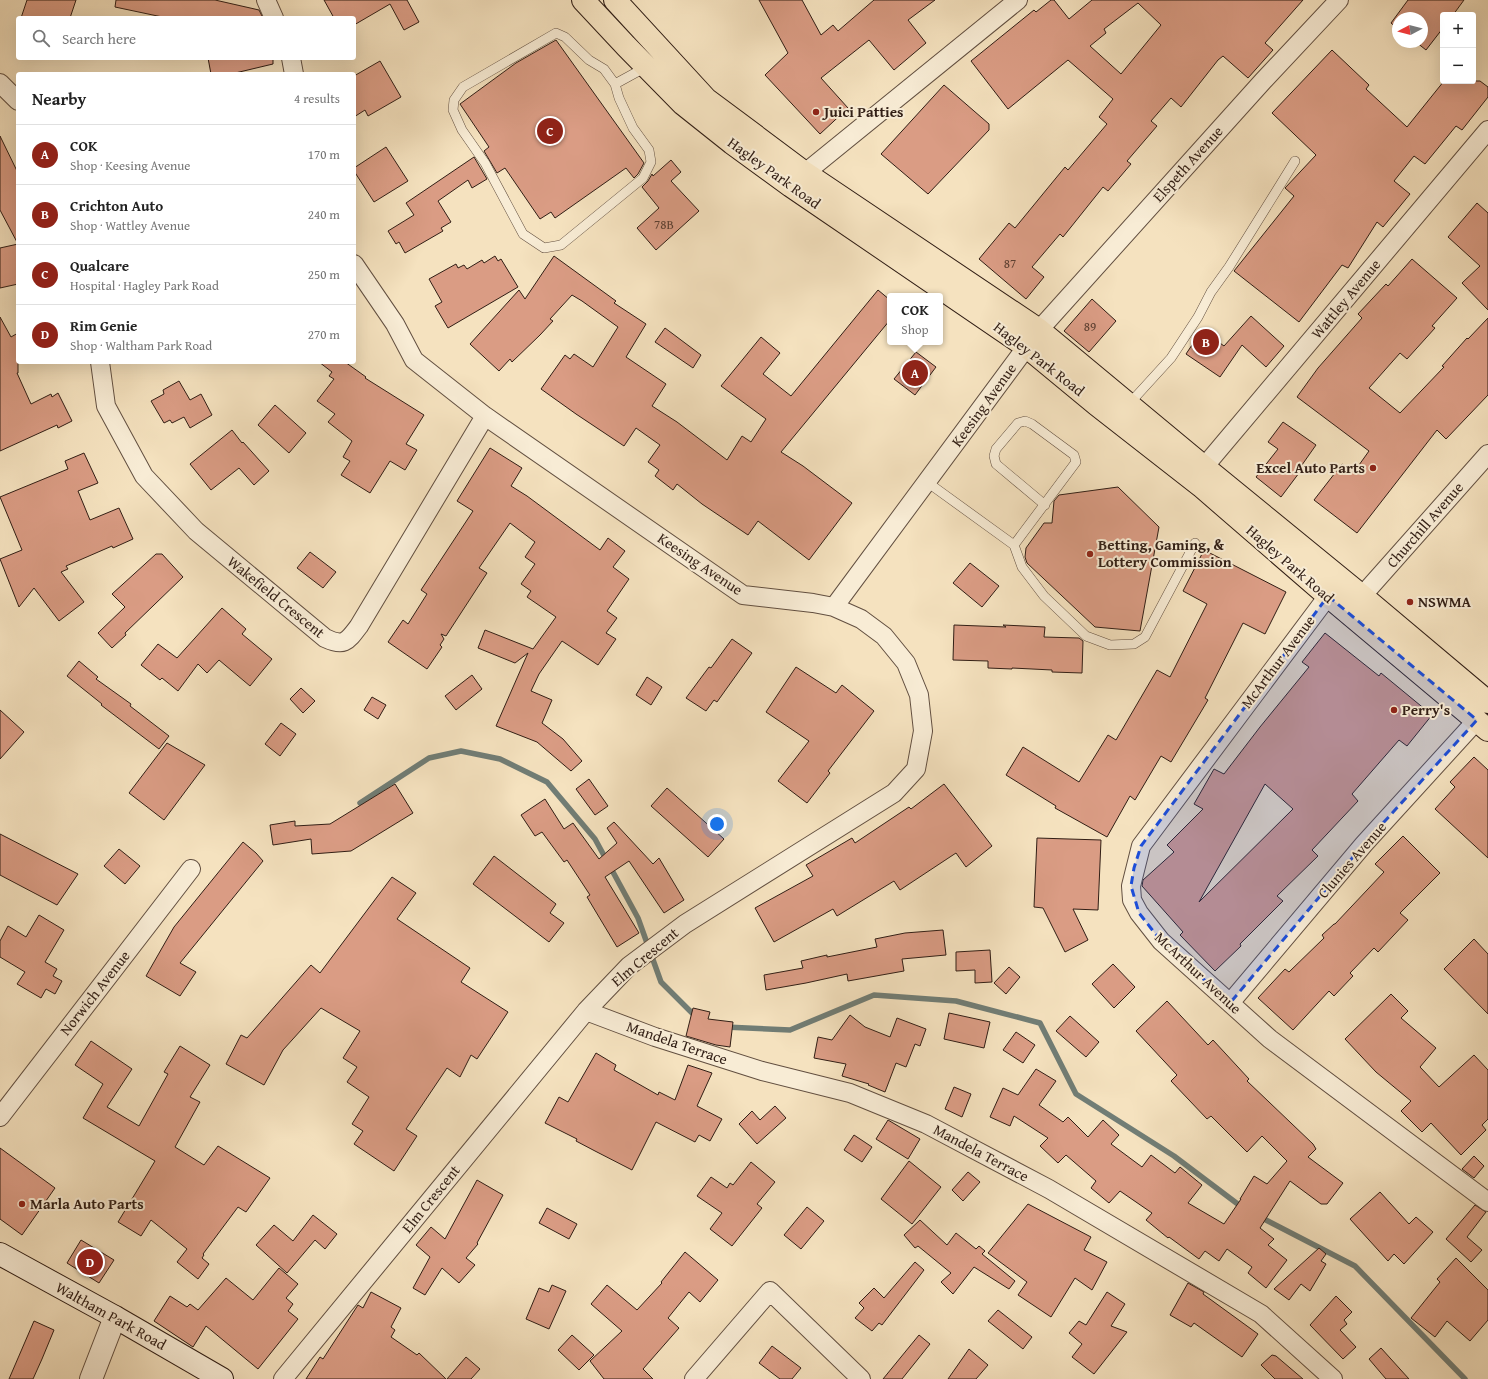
<!DOCTYPE html>
<html lang="en">
<head>
<meta charset="utf-8">
<style>
	body { margin:0; font-family:"Gentium Book Plus",serif; background:#f2f2f2; color:#222 }
	.controls { position:absolute; right:12px; top:12px; display:grid; overflow:hidden; border-radius:4px; box-shadow:0 4px 16px #0002 }
	.controls button { width:36px; height:36px; display:grid; place-items:center; padding:0; border:0; border-bottom:1px solid #e0e0e0; background:#fff; color:#222; font:20px sans-serif }
	.compass { position:absolute; left:1392px; top:12px; width:36px; height:36px; border-radius:50%; background:#fff; box-shadow:0 4px 16px #0002; rotate:263deg }
	.you { position:absolute; left:717px; top:824px; width:14px; height:14px; margin:-10px; border:3px solid #fff; border-radius:50%; background:#1a73e8; box-shadow:0 0 0 6px #1a73e833 }
	.badge { display:grid; place-items:center; width:26px; height:26px; border-radius:50%; background:#8f2418; color:#fff; font-size:13px; font-weight:700 }
	.pin { position:absolute; translate:-50% -50%; border:2px solid #fff; box-shadow:0 1px 4px #0006 }
	.popup { position:absolute; left:887px; top:293px; width:56px; height:52px; box-sizing:border-box; display:grid; place-content:center; border-radius:4px; background:#fff; filter:drop-shadow(0 1px 3px #0005); font-size:13px; white-space:nowrap; color:#767676 }
	.popup b { font-size:15px; color:#222 }
	.popup::after { content:''; position:absolute; left:50%; top:100%; margin-left:-8px; border:8px solid transparent; border-top-color:#fff }
	.list { margin:0; padding:0; list-style:none }
	h2 { display:flex; justify-content:space-between; align-items:center; height:52px; margin:0; padding:0 16px; font-size:17px }
	h2 small { font-size:13px; font-weight:400; color:#767676 }
	.list li { display:grid; grid-template-columns:26px 1fr auto; gap:12px; align-items:center; box-sizing:border-box; height:60px; padding:0 16px; border-top:1px solid #e0e0e0 }
	.list b { display:block; font-size:15px; white-space:nowrap }
	.list p { margin:0; font-size:13px; white-space:nowrap; color:#767676 }
	.list em { font-size:13px; font-style:normal; color:#767676 }
	.icon { flex:none; width:22px; height:22px; fill:none; stroke:currentColor; stroke-width:2; stroke-linecap:round; stroke-linejoin:round }
	.map { position:relative; flex:none; width:1488px; height:1379px; overflow:hidden }
	.search { position:absolute; background:#fff; box-shadow:0 4px 16px #0002; left:16px; top:16px; width:340px; height:44px; display:flex; align-items:center; gap:10px; box-sizing:border-box; padding:0 14px; border-radius:4px; color:#767676; font-size:15px }
	.panel { position:absolute; background:#fff; box-shadow:0 4px 16px #0002; left:16px; top:72px; width:340px; height:292px; border-radius:4px }
	.map>svg:first-child { display:block }
	.lines { fill:none; stroke-linecap:round; stroke-linejoin:round }
	.stream { stroke:#717d75; stroke-width:5.5 }
	.building { fill:#da9c84; stroke:#311e15; fill-rule:evenodd }
	.service-casing { stroke:#624f40; stroke-width:10 }
	.minor-casing { stroke:#624f40; stroke-width:20 }
	.tertiary-casing { stroke:#624f40; stroke-width:24 }
	.secondary-casing { stroke:#311e15; stroke-width:24 }
	.primary-casing { stroke:#311e15; stroke-width:24 }
	.service { stroke:#f8ecd5; stroke-width:9 }
	.minor { stroke:#f8ecd5; stroke-width:18 }
	.tertiary { stroke:#f8ecd5; stroke-width:22 }
	.secondary { stroke:#f8ecd5; stroke-width:22 }
	.primary { stroke:#f5e2bf; stroke-width:22 }
	.marked { fill:#1d4ed8; fill-opacity:0.2; stroke:#1d4ed8; stroke-width:3; stroke-dasharray:8 5; stroke-linejoin:round }
	.poi-dot { fill:#8f2418; stroke:#f8ecd5; stroke-width:1.5 }
	.labels { text-anchor:middle; stroke-width:4; stroke-linejoin:round; paint-order:stroke }
	.number-label { font-size:13px; fill:#5b3e31 }
	.poi-label { font-size:15px; font-weight:bold; fill:#311e15; stroke:#f8ecd5; text-anchor:start }
	.street-label { font-size:15px; fill:#311e15; stroke:#f8ecd5 }
</style>
</head>
<body>
<div class="map">
<svg width="1488" height="1379" viewBox="0 0 1488 1379">
	<rect width="100%" height="100%" fill="#f5e2bf"/>
	<filter id="stains"><feTurbulence type="fractalNoise" baseFrequency=".005" numOctaves="4"/><feColorMatrix values="0 0 0 0 .2 0 0 0 0 .09 0 0 0 0 .02 0 0 0 .5 -.17"/></filter>
	<radialGradient id="worn" r=".72"><stop offset=".6" stop-color="#630" stop-opacity="0"/><stop offset="1" stop-color="#630" stop-opacity=".3"/></radialGradient>
	<g class="lines">
		<path class="stream" d="M360,803L429,758L461,751L500,759L547,782L595,839L638,918L661,982L696,1017
			M725,1027L790,1030L874,995L956,1001L1040,1023L1076,1094L1174,1156L1243,1208
			M1260,1217L1355,1266L1465,1379"/>
	</g>
	<path class="building" d="M27,0H76L70,18H21Z
		M116,0H215L259,10L263,18H167L115,7Z
		M324,0H407L419,22L404,30L390,4L354,25V18H334Z
		M759,0H802L821,35L833,25L838,31L874,0H935L908,20L926,43L894,70L869,40L821,78L848,108L820,134L765,75L788,53Z
		M1051,0H1054L1069,19L1092,0H1303L1265,43L1273,50L1248,78L1223,56L1218,60L1181,107L1171,98L1151,121L1157,126L1127,161L1131,164L1108,191L1103,187L1063,237L1060,234L1032,267L1044,277L1026,299L979,259L1009,223L1015,228L1065,167L1068,170L1107,124L1099,117L1113,99L1068,60L1008,109L971,61L1034,10L1036,12ZM1138,3L1161,25L1121,74L1090,46L1106,33L1104,29Z
		M1408,0H1464L1453,15H1443V28L1426,50L1416,42H1422V18H1398V29L1391,23Z
		M556,40L644,163L638,174L634,178L626,168L555,218L551,212L540,219L505,168L497,173L484,151L489,147L460,104L516,63Z
		M1332,50L1369,85L1366,89L1407,127L1444,81H1480L1488,87V97L1462,130L1456,126L1425,164L1414,156L1394,181L1410,194L1383,227L1377,222L1348,268L1342,265L1299,322L1234,271L1294,196L1285,188L1316,155L1272,113Z
		M208,58H273V64L231,74H211Z
		M380,61L401,97L368,116L365,110L354,117V76Z
		M944,85L989,124V130L928,194L881,154Z
		M0,136L18,173V284L0,288V248L18,244L0,210Z
		M386,147L408,181L374,202L354,171V168Z
		M474,157L487,179L472,188L468,180L438,201L451,222L441,228L443,231L405,253L399,242L396,244L388,231L414,215L406,203Z
		M671,160L681,172L671,181L699,211L656,250L637,228L659,208L642,187L648,181L652,174L653,176Z
		M1477,203L1488,213V310L1462,283L1480,266L1448,237Z
		M495,256L498,261L501,259L518,287L448,328L435,306L442,302L429,279L456,264L458,268L464,265L467,269L482,260L484,263Z
		M554,256L616,301L614,303L646,324L626,357L666,384L652,406L677,422L727,460L742,436L751,442L766,419L721,386L761,337L780,353L763,374L791,396L878,290L890,300V320L781,452L803,466L852,503L809,560L758,521L748,535L702,504L677,484L673,490L655,476L659,470L648,462L660,445L636,428L624,446L576,414L541,389L565,355L570,359L574,354L593,367L618,327L582,301L572,295L550,319L553,321L540,335L512,362L510,359L499,371L470,344L519,290L525,299Z
		M1412,259L1457,298L1432,326L1435,328L1407,359L1400,353L1369,388L1400,413L1444,367L1442,366L1467,338L1468,339L1488,318V395L1446,439L1437,430L1357,533L1314,500L1342,464L1354,472L1369,451L1297,397L1318,368L1362,318L1358,314L1386,284L1388,286Z
		M1092,299L1116,321L1089,352L1064,331Z
		M1251,316L1284,346L1266,367L1242,345L1220,377L1186,354L1202,330L1224,346Z
		M0,317L11,337L18,333V373H17L31,404L51,394L52,397L58,393L72,421L58,428L57,425L0,451Z
		M665,328L701,355L693,368L655,342Z
		M916,352L936,367L915,395L894,379Z
		M319,362H345L366,377L365,378L424,415L406,444L417,450L405,470L390,461L370,493L341,475L350,461L343,457L352,441L328,422L335,414L317,401L334,379L329,376L332,372Z
		M179,381L190,400L201,394L212,415L190,428L184,417L172,423L170,420L164,423L151,401L164,394L163,390Z
		M275,405L306,433L289,453L258,425Z
		M1283,422L1316,445L1297,472L1299,473L1281,497L1256,477L1278,449L1268,442Z
		M232,430L242,443L243,442L269,471L254,485L239,468L211,490L190,464Z
		M490,448L522,468L511,486L527,496L600,550L608,538L625,551L613,567L629,579L607,611L617,618L606,633L616,639L598,665L562,641L539,674L531,691L552,700L542,723L563,739L582,761L571,771L537,742L496,726L528,653L515,663L478,648L485,630L533,649L556,617L527,597L531,591L521,584L535,564L525,557L535,542L510,523L479,568L487,573L446,636L441,634L444,639L440,645L442,647L427,669L388,642L403,620L408,624L427,594L421,590L473,511L457,501Z
		M84,453L98,483L78,491L90,520L119,508L133,539L113,548L112,546L66,566L68,569L61,572L84,602L59,621L34,588L19,607L0,559L22,550L0,497L68,469L65,461Z
		M1118,487L1159,527L1140,631L1095,627L1027,563L1025,557L1026,548L1044,523H1052L1054,501L1059,495Z
		M1204,550L1286,592L1265,634L1243,623L1205,698L1208,700L1171,762L1161,756L1135,800L1130,796L1107,837L1055,808L1056,806L1006,775L1023,747L1079,782L1108,735L1116,740L1157,670L1170,677L1207,604L1183,591Z
		M310,552L336,572L323,588L297,568Z
		M156,554H162L183,577L125,633L126,635L112,648L98,633L125,607L112,594Z
		M970,563L999,586L982,607L953,583Z
		M222,608L246,629L242,634L272,659L250,686L219,660L207,673L198,664L178,691L162,678L160,680L141,665L158,644L177,658Z
		M954,625L1006,627L1003,625L1045,627L1044,637L1079,638L1083,641L1082,673L1052,672V670L1012,668V669L988,668V661L953,660Z
		M1325,633L1379,676L1381,673L1432,715L1407,746L1399,740L1352,794L1358,801L1312,850L1318,856L1277,896L1283,901L1240,944L1241,946L1215,971L1180,935L1183,932L1142,886L1143,880L1174,852L1167,845L1203,809L1194,804L1214,769L1224,774L1260,727L1309,667L1302,662ZM1265,784L1293,809L1199,902Z
		M732,639L752,653L717,702L714,700L706,711L686,698L709,667L711,668Z
		M79,661L98,677L96,679L131,704L130,706L169,736L159,749L101,705L102,704L67,676Z
		M796,667L836,693L842,685L874,711L828,771L830,773L807,803L778,781L809,741L766,712Z
		M472,675L482,689L456,710L445,696Z
		M647,677L662,687L651,705L636,695Z
		M301,688L315,701L303,713L290,699Z
		M372,697L386,705L378,719L364,710Z
		M0,710L24,732L0,759Z
		M281,723L296,734L280,756L265,744Z
		M167,743L205,765L164,820L129,793Z
		M1474,757L1488,770V858L1435,809L1455,787L1450,782Z
		M589,779L608,806L595,815L576,789Z
		M395,784L413,813L351,851L312,854L311,839L273,845L270,825L295,821V826L330,824Z
		M944,784L992,846L966,867L956,853L900,890L894,881L837,916L833,909L774,942L755,908L813,876L806,865L852,838L855,843L909,807L911,809Z
		M667,788L724,839L708,857L651,806Z
		M545,799L564,829L573,823L599,859L617,843L607,828L614,822L653,864L659,858L684,900L664,913L629,861L605,877L639,933L617,947L587,897L590,895L567,860L564,862L542,832L535,836L521,815Z
		M0,834L78,874L57,905L0,875Z
		M1403,836L1440,873L1400,913L1408,920L1378,952L1374,948L1350,973L1353,976L1334,996L1329,991L1293,1030L1258,998L1285,969L1289,972L1324,938L1322,935L1334,924H1335L1384,872L1375,864Z
		M1037,838L1101,840L1098,910L1073,909L1088,940L1065,952L1043,908L1034,907Z
		M243,842L256,853L263,861L180,963L196,972L180,996L146,976L174,927Z
		M119,849L140,866L125,884L104,866Z
		M494,856L556,904L550,913L564,923L549,942L473,884Z
		M392,877L416,893L397,919L470,968L461,982L508,1012L477,1059L471,1055L460,1077L447,1068L406,1129L417,1136L394,1171L354,1144L363,1131L352,1124L369,1097L347,1082L357,1067L343,1058L360,1031L321,1008L283,1050L264,1085L226,1064L241,1035L247,1038L311,965L320,973Z
		M39,915L64,930L45,962L57,969L53,976L62,981L55,994L46,989L41,998L17,984L25,972L0,957V941L8,926L26,937Z
		M943,930L946,955L902,959L904,971L848,981L847,974L806,983L766,990L764,975L803,968L801,961L827,955V957L877,947L875,939L905,933Z
		M1474,939L1488,954V1014L1444,969Z
		M990,950L992,982L975,983V970L956,971V952Z
		M1113,964L1135,987L1114,1008L1092,984Z
		M1009,967L1020,977L1006,994L994,983Z
		M1391,994L1408,1011L1401,1018L1436,1048L1420,1067L1439,1087L1474,1055L1488,1070V1119L1482,1125L1486,1130L1461,1155L1431,1123L1422,1132L1401,1111L1411,1101L1376,1072L1345,1039Z
		M1167,1001L1208,1045L1213,1040L1249,1079L1247,1081L1313,1144L1316,1149L1308,1157L1343,1183L1327,1204H1321L1290,1181L1260,1228L1274,1239L1268,1245L1287,1260L1266,1288L1248,1273L1252,1267L1227,1249L1219,1261L1205,1251L1199,1259L1169,1237L1168,1238L1146,1220L1152,1213L1120,1191L1109,1203L1091,1188L1096,1181L1066,1155L1058,1163L1040,1146L1048,1138L1014,1116L1010,1126L990,1117L1003,1088L1018,1095L1036,1069L1056,1081L1039,1105L1063,1122L1068,1117L1088,1137L1103,1120L1119,1135L1111,1144L1142,1167L1151,1155L1175,1173L1180,1167L1202,1185L1188,1203L1224,1224L1241,1199H1240L1254,1176L1267,1184L1287,1161L1262,1136L1247,1152L1211,1116L1207,1119L1171,1081L1177,1075L1136,1031Z
		M693,1008L710,1012L708,1019L733,1022L730,1047L716,1045L686,1036Z
		M949,1013L990,1022L984,1048L944,1039Z
		M850,1015L865,1027L890,1037L897,1018L926,1029L920,1046L915,1044L906,1067L896,1063L885,1092L868,1085L869,1084L842,1076L846,1064L814,1058L818,1037L832,1040Z
		M1070,1016L1099,1042L1086,1057L1056,1031Z
		M1016,1032L1035,1045L1023,1063L1003,1050Z
		M91,1041L132,1069L107,1107L139,1126L168,1074L164,1072L180,1046L210,1065L190,1097L200,1102L175,1147L204,1165L218,1146L270,1178L246,1212L238,1207L203,1254L204,1255L202,1258L209,1264L198,1279L177,1262L187,1249L151,1220L141,1236L118,1222L155,1161L83,1118L103,1084L75,1065Z
		M596,1053L616,1065L614,1070L658,1095L659,1092L675,1100L688,1065L712,1073L697,1106L722,1119L710,1141L699,1135L695,1142L656,1122L632,1170L595,1151L576,1141L577,1139L545,1123L559,1097L568,1102Z
		M954,1087L971,1094L962,1117L945,1109Z
		M775,1106L786,1118L757,1144L739,1124L752,1111L760,1120Z
		M888,1120L920,1139L908,1159L876,1139Z
		M854,1135L872,1147L862,1162L844,1150Z
		M0,1148L55,1188L22,1235L0,1219Z
		M1474,1156L1484,1166L1474,1178L1462,1169Z
		M909,1161L941,1187L912,1224L881,1199Z
		M751,1162L775,1182L757,1204L762,1208L732,1246L710,1229L722,1213L697,1196L711,1177L727,1188L730,1183L733,1185Z
		M968,1172L980,1182L963,1201L952,1190Z
		M477,1180L503,1195L477,1243L478,1244L466,1258L475,1265L459,1283L442,1268L425,1295L413,1288L430,1257L416,1245L431,1227L445,1239Z
		M1380,1192L1409,1224L1416,1217L1433,1232L1404,1264L1394,1254L1388,1261L1350,1219Z
		M1028,1204L1091,1237L1084,1250L1107,1262L1092,1290L1075,1278L1051,1317L1018,1295L1027,1282L988,1253Z
		M1475,1205L1486,1212L1467,1237L1482,1250L1471,1262L1446,1239Z
		M807,1207L824,1221L801,1249L784,1235Z
		M547,1208L577,1224L569,1239L539,1223Z
		M313,1215L337,1234L325,1249L315,1240L287,1273L256,1245L274,1225L293,1241Z
		M920,1220L947,1245L956,1233L976,1249L979,1246L985,1251L982,1254L1015,1281L1009,1289L974,1267L953,1294L941,1282L951,1273L918,1246L915,1248L904,1235Z
		M81,1240L114,1260L99,1283L67,1263Z
		M1319,1248L1326,1254L1321,1261L1326,1264L1310,1291L1301,1284L1289,1300L1274,1289Z
		M685,1252L718,1280L700,1302L689,1292L668,1318L679,1328L643,1369L653,1379H604L590,1361L622,1331L591,1304L607,1285L637,1310L662,1283L661,1282Z
		M1456,1258L1488,1290V1320L1470,1341L1447,1321L1435,1337L1411,1318L1440,1282L1437,1279Z
		M915,1262L924,1270L882,1325L879,1323L872,1331L855,1318L864,1308L859,1303L874,1288L884,1298Z
		M279,1268L298,1284L286,1298L293,1304L288,1311L298,1319L258,1369L206,1326L193,1347L154,1321L170,1296L187,1307L190,1304L198,1310L226,1278L253,1300Z
		M1188,1283L1204,1292L1203,1294L1258,1334L1242,1357L1194,1323L1191,1327L1170,1315Z
		M552,1285L566,1291L549,1329L526,1319L539,1288L549,1292Z
		M371,1292L401,1308L391,1327L395,1330L391,1337L417,1355L419,1353L446,1379H306L320,1357L323,1359L358,1305L363,1308Z
		M1107,1292L1125,1304L1111,1326L1127,1332L1094,1374L1072,1357L1082,1344L1069,1333L1079,1321L1086,1325Z
		M1336,1296L1352,1312L1344,1320L1347,1324L1340,1330L1356,1347L1343,1359L1310,1325Z
		M998,1310L1032,1337L1023,1349L988,1321Z
		M34,1321L54,1330L42,1359L33,1379H9Z
		M572,1335L594,1355L579,1370L558,1350Z
		M919,1335L930,1344L902,1379H883Z
		M772,1346L801,1368L792,1379H780L759,1363Z
		M1381,1348L1409,1379H1386L1369,1359Z
		M969,1349L988,1365L976,1379H948Z
		M1272,1355L1276,1356L1303,1379H1275L1261,1365Z
		M466,1357L480,1369L471,1379H447Z"/>
	<g class="lines">
		<g class="service-casing">
			<path id="service" d="M615,84L604,69L589,60L565,37L556,33L463,87L454,100L453,110L462,130L485,163L523,234L544,248L561,245L643,178L651,162L649,150L633,128L619,98L615,84L646,67
				M1129,404L1171,358L1198,317L1211,292L1229,267L1295,161
				M927,482L1014,545L1022,567L1044,596L1086,636L1110,645L1134,644L1145,637L1195,543
				M1014,545L1076,462L1074,455L1032,424L1025,421L1018,423L996,449L994,456L996,464L1045,505"/>
		</g>
		<g class="minor-casing">
			<path id="minor" d="M266,0L274,18
				M291,58L294,74
				M0,83L18,101
				M805,173L1018,0
				M100,362L106,406L144,476L196,531L325,638C344,647 347,642 359,626L485,416
				M1204,467L1488,130
				M1328,596L1141,846L1131,886L1132,900L1139,913L1161,941L1270,1039L1488,1202
				M1362,596L1488,454
				M834,607L1039,330L1263,81L1339,0
				M1230,1003L1364,844L1477,720
				M586,1011L655,1037L762,1071L850,1093L926,1124L1049,1189L1261,1314L1333,1379
				M0,1117L191,869
				M283,1379L586,1011L629,966L685,924L894,793L916,769L923,731L919,695L906,663L884,636L861,619L834,607L813,603L743,595L485,416L414,360L395,324L354,264
				M694,1379L770,1291L861,1379"/>
		</g>
		<g class="tertiary-casing">
			<path id="tertiary" d="M91,1379L115,1317"/>
		</g>
		<g class="secondary-casing">
			<path id="secondary" d="M0,1254L115,1317L222,1379"/>
		</g>
		<g class="primary-casing">
			<path id="primary" d="M583,0L626,46L683,104L732,143L791,186L1027,347L1096,404L1201,486L1328,596L1488,730
				M615,0L706,99L805,173L1039,330L1204,467L1362,596L1488,702"/>
		</g>
		<use href="#service" class="service"/>
		<use href="#minor" class="minor"/>
		<use href="#tertiary" class="tertiary"/>
		<use href="#secondary" class="secondary"/>
		<use href="#primary" class="primary"/>
	</g>
	<path class="marked" d="M1328,596L1477,720L1364,844L1230,1003L1161,941L1139,913L1131,886L1134,868L1141,846Z"/>
	<g class="poi-dot">
		<circle cx="816" cy="112" r="4"/>
		<circle cx="1373" cy="468" r="4"/>
		<circle cx="1090" cy="554" r="4"/>
		<circle cx="1410" cy="602" r="4"/>
		<circle cx="1394" cy="710" r="4"/>
		<circle cx="22" cy="1204" r="4"/>
	</g>
	<g class="labels">
		<g class="number-label">
			<text x="664" y="229">78B</text>
			<text x="1010" y="268">87</text>
			<text x="1090" y="331">89</text>
		</g>
		<g class="poi-label">
			<text x="824" y="117">Juici Patties</text>
			<text x="1365" y="473" text-anchor="end">Excel Auto Parts</text>
			<text x="1098" y="550">Betting, Gaming, &amp;<tspan x="1098" dy="17">Lottery Commission</tspan></text>
			<text x="1418" y="607">NSWMA</text>
			<text x="1402" y="715">Perry's</text>
			<text x="30" y="1209">Marla Auto Parts</text>
		</g>
		<g class="street-label">
			<text transform="translate(1188 164) rotate(-48)" y="5">Elspeth Avenue</text>
			<text transform="translate(774 173) rotate(36)" y="5">Hagley Park Road</text>
			<text transform="translate(1346 299) rotate(-50)" y="5">Wattley Avenue</text>
			<text transform="translate(1039 359) rotate(38)" y="5">Hagley Park Road</text>
			<text transform="translate(984 405) rotate(-54)" y="5">Keesing Avenue</text>
			<text transform="translate(1425 525) rotate(-49)" y="5">Churchill Avenue</text>
			<text transform="translate(700 564) rotate(34)" y="5">Keesing Avenue</text>
			<text transform="translate(1290 564) rotate(41)" y="5">Hagley Park Road</text>
			<text transform="translate(276 597) rotate(39)" y="5">Wakefield Crescent</text>
			<text transform="translate(1278 662) rotate(-53)" y="5">McArthur Avenue</text>
			<text transform="translate(1352 860) rotate(-49)" y="5">Clunies Avenue</text>
			<text transform="translate(645 957) rotate(-40)" y="5">Elm Crescent</text>
			<text transform="translate(1198 973) rotate(43)" y="5">McArthur Avenue</text>
			<text transform="translate(95 993) rotate(-52)" y="5">Norwich Avenue</text>
			<text transform="translate(677 1043) rotate(19)" y="5">Mandela Terrace</text>
			<text transform="translate(981 1153) rotate(28)" y="5">Mandela Terrace</text>
			<text transform="translate(431 1199) rotate(-51)" y="5">Elm Crescent</text>
			<text transform="translate(111 1316) rotate(29)" y="5">Waltham Park Road</text>
		</g>
	</g>
	<rect width="100%" height="100%" filter="url(#stains)"/>
	<rect width="100%" height="100%" fill="url(#worn)"/>
</svg>
<div class="controls">
<button>+</button>
<button>−</button>
</div>
<svg class="compass" viewBox="-18 -18 36 36"><path d="M0-13l5 13h-10z" fill="#e53935"/><path d="M0 13l5-13h-10z" fill="#767676"/></svg>
<div class="you"></div>
<div class="pin badge" style="left:915px;top:373px">A</div>
<div class="popup"><b>COK</b>Shop</div>
<div class="pin badge" style="left:1206px;top:342px">B</div>
<div class="pin badge" style="left:550px;top:131px">C</div>
<div class="pin badge" style="left:90px;top:1262px">D</div>
<div class="search"><svg class="icon" aria-label="search" viewBox="0 0 24 24"><circle cx="10" cy="10" r="6"/><path d="M15 15l6 6"/></svg>Search here</div>
<section class="panel">
<h2>Nearby<small>4 results</small></h2>
<ul class="list">
<li><span class="badge">A</span><div><b>COK</b><p>Shop · Keesing Avenue</p></div><em>170 m</em></li>
<li><span class="badge">B</span><div><b>Crichton Auto</b><p>Shop · Wattley Avenue</p></div><em>240 m</em></li>
<li><span class="badge">C</span><div><b>Qualcare</b><p>Hospital · Hagley Park Road</p></div><em>250 m</em></li>
<li><span class="badge">D</span><div><b>Rim Genie</b><p>Shop · Waltham Park Road</p></div><em>270 m</em></li>
</ul>
</section>
</div>
</body>
</html>
